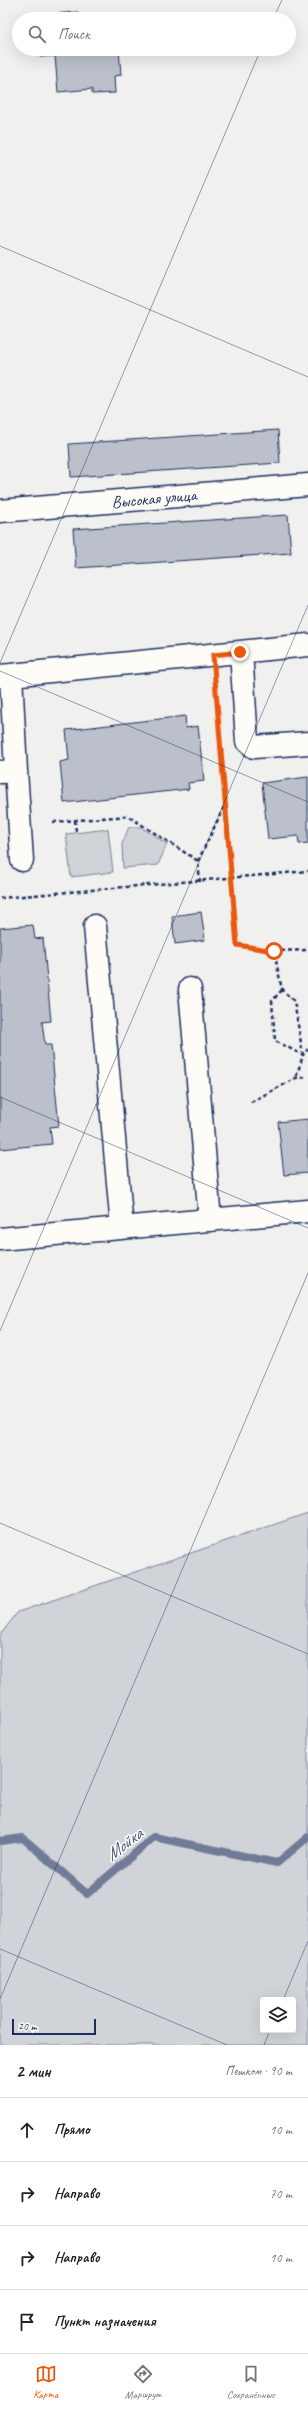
<!DOCTYPE html>
<html lang="ru">
<head>
<meta charset="utf-8">
<style>
	body { margin:0; font-family:Caveat,sans-serif; background:#f6f6f6; color:#222 }
	.controls { position:absolute; right:12px; bottom:12px; display:grid; overflow:hidden; border-radius:4px; box-shadow:0 4px 16px #0002 }
	.controls button { width:36px; height:36px; display:grid; place-items:center; padding:0; border:0; border-bottom:1px solid #e0e0e0; background:#fff; color:#222; font:20px sans-serif }
	.scale { position:absolute; left:12px; bottom:10px; width:84px; box-sizing:border-box; padding-left:4px; border:2px solid #1b2f5e; border-top:0; font-size:11px; line-height:14px; white-space:nowrap; color:#1b2f5e; -webkit-text-stroke:3px #fdfcf7; paint-order:stroke }
	.stop { position:absolute; width:12px; height:12px; margin:-9px; border:3px solid #ea580c; border-radius:50%; background:#fff }
	.stop.end { background:#ea580c; border-color:#fff; box-shadow:0 1px 4px #0008 }
	.list { margin:0; padding:0; list-style:none }
	h2 { display:flex; justify-content:space-between; align-items:center; height:52px; margin:0; padding:0 16px; font-size:17px }
	h2 small { font-size:13px; font-weight:400; color:#767676 }
	.list li { display:grid; grid-template-columns:26px 1fr auto; gap:12px; align-items:center; box-sizing:border-box; height:64px; padding:0 16px; border-top:1px solid #e0e0e0 }
	.list b { display:block; font-size:15px; white-space:nowrap }
	.list em { font-size:13px; font-style:normal; color:#767676 }
	.icon { flex:none; width:22px; height:22px; fill:none; stroke:currentColor; stroke-width:2; stroke-linecap:round; stroke-linejoin:round }
	.map { position:relative; flex:none; width:308px; height:2045px; overflow:hidden }
	.search { position:absolute; background:#fff; box-shadow:0 4px 16px #0002; left:12px; right:12px; top:12px; height:44px; display:flex; align-items:center; gap:10px; box-sizing:border-box; padding:0 14px; border-radius:22px; color:#767676; font-size:15px }
	.sheet { height:308px; background:#fff }
	nav { display:flex; justify-content:space-around; align-items:center; box-sizing:border-box; height:56px; border-top:1px solid #e0e0e0; background:#fff; font-size:11px; color:#767676 }
	nav a { display:grid; justify-items:center; gap:2px }
	nav .on { color:#ea580c }
	.map>svg:first-child { display:block }
	.green { fill:#d0d3d8; stroke:#76819b; fill-rule:evenodd }
	.lines { fill:none; stroke-linecap:round; stroke-linejoin:round }
	.stream { stroke:#6f7b97; stroke-width:8 }
	.building { fill:#bbc0ca; stroke:#1b2f5e }
	.minor-casing { stroke:#1b2f5e; stroke-width:25 }
	.path { stroke:#1b2f5e; stroke-width:2.5; stroke-dasharray:4 3; stroke-linecap:butt }
	.minor { stroke:#fdfcf7; stroke-width:22 }
	.route { stroke:#ea580c; stroke-width:5 }
	.ticks { fill:none; stroke:#1b2f5e; stroke-width:1; stroke-opacity:0.45 }
	.labels { text-anchor:middle; stroke-width:3; stroke-linejoin:round; paint-order:stroke }
	.street-label { font-size:17px; fill:#1b2f5e; stroke:#fdfcf7 }
	.water-label { font-size:18px; font-style:italic; fill:#4c5b7f; stroke:#fdfcf7 }
</style>
</head>
<body>
<div class="map">
<svg width="308" height="2045" viewBox="0 0 308 2045">
	<rect width="100%" height="100%" fill="#f0f0ee"/>
	<filter id="ink" filterUnits="userSpaceOnUse"><feTurbulence type="fractalNoise" baseFrequency=".025" numOctaves="2"/><feDisplacementMap in="SourceGraphic" scale="8" xChannelSelector="R" yChannelSelector="G"/><feConvolveMatrix kernelMatrix="1 2 1 2 8 2 1 2 1" color-interpolation-filters="sRGB"/></filter>
	<g filter="url(#ink)">
		<path class="green" d="M129,827H141L167,844L158,865L123,868L122,844Z
			M108,829L113,872L71,877L66,834Z
			M308,1513V2045H0V1635L18,1612ZM263,2000H293V2030H263Z"/>
		<g class="lines">
			<path class="stream" d="M0,1841L23,1838L87,1894L154,1837L277,1863L308,1837"/>
		</g>
		<path class="building" d="M78,12V19H37L36,15Z
			M39,49H119L121,75L114,76L115,93L92,94V89L58,92L55,56L40,57Z
			M278,430L280,463L71,477L69,444Z
			M288,515L291,553L76,568L73,529Z
			M185,716L186,728L198,726L204,781L188,783L189,789L64,803L60,762L69,760L66,730Z
			M308,777V843L299,844L298,836L268,839L262,783Z
			M201,912L205,940L175,944L172,916Z
			M33,925L35,939L43,938L51,1021L42,1022L45,1045H51L59,1126L50,1127L52,1144L0,1149V928Z
			M308,1119V1173L284,1175L278,1122Z"/>
		<g class="lines">
			<g class="minor-casing">
				<path id="minor" d="M0,511L308,485
					M241,652L247,741L254,747L308,743
					M11,675L308,645
					M0,676L11,675L16,771L0,772
					M16,771L22,860
					M95,926L122,1228
					M190,989L210,1220
					M0,1239L308,1211"/>
			</g>
			<path class="path" d="M221,748L237,945L274,951L282,990L294,1001L303,1055L296,1078
				M75,820L76,833
				M53,822L128,816L198,861
				M200,882L198,861L225,805
				M0,898L308,871
				M274,951L308,950
				M282,990L272,1001L275,1041L303,1055L308,1049
				M251,1102L296,1078L308,1077"/>
			<use href="#minor" class="minor"/>
		</g>
	</g>
	<g class="lines" filter="url(#ink)">
		<path class="route" d="M240,652L213,655L237,945L274,951"/>
	</g>
	<path class="ticks" d="M273,19L282,0M0,246L308,377M0,663L261,49M0,671L308,802M0,1097L308,1228M0,1331L308,605M0,1523L308,1654M0,1949L227,2045M0,1999L308,1273M283,2000L308,1941M264,2045L270,2030"/>
	<g class="labels">
		<g class="street-label">
			<text transform="translate(154 498) rotate(-5)" y="6">Высокая улица</text>
		</g>
		<g class="water-label">
			<text transform="translate(124 1844) rotate(-38)" y="6">Мойка</text>
		</g>
	</g>
</svg>
<div class="controls">
<button><svg class="icon" aria-label="layers" viewBox="0 0 24 24"><path d="M12 4l9 5-9 5-9-5zM3 14l9 5 9-5"/></svg></button>
</div>
<div class="scale">20 m</div>
<div class="stop" style="left:274px;top:951px"></div>
<div class="stop end" style="left:240px;top:652px"></div>
<div class="search"><svg class="icon" aria-label="search" viewBox="0 0 24 24"><circle cx="10" cy="10" r="6"/><path d="M15 15l6 6"/></svg>Поиск</div>
</div>
<section class="sheet">
<h2>2 мин<small>Пешком · 90 m</small></h2>
<ul class="list">
<li><svg class="icon" aria-label="ahead" viewBox="0 0 24 24"><path d="M12 20V5M6 11l6-6 6 6"/></svg><div><b>Прямо</b></div><em>10 m</em></li>
<li><svg class="icon" aria-label="right" viewBox="0 0 24 24"><path d="M7 20v-9h11M14 6l5 5-5 5"/></svg><div><b>Направо</b></div><em>70 m</em></li>
<li><svg class="icon" aria-label="right" viewBox="0 0 24 24"><path d="M7 20v-9h11M14 6l5 5-5 5"/></svg><div><b>Направо</b></div><em>10 m</em></li>
<li><svg class="icon" aria-label="arrive" viewBox="0 0 24 24"><path d="M6 21V4h12l-3 4 3 4H6"/></svg><div><b>Пункт назначения</b></div></li>
</ul>
</section>
<nav>
<a class="on"><svg class="icon" aria-label="map" viewBox="0 0 24 24"><path d="M3 6l6-2 6 2 6-2v14l-6 2-6-2-6 2zM9 4v14M15 6v14"/></svg>Карта</a>
<a><svg class="icon" aria-label="directions" viewBox="0 0 24 24"><path d="M12 3l9 9-9 9-9-9zM9 14v-3h6M13 9l2 2-2 2"/></svg>Маршрут</a>
<a><svg class="icon" aria-label="saved" viewBox="0 0 24 24"><path d="M7 4h10v16l-5-4-5 4z"/></svg>Сохранённые</a>
</nav>
</body>
</html>
